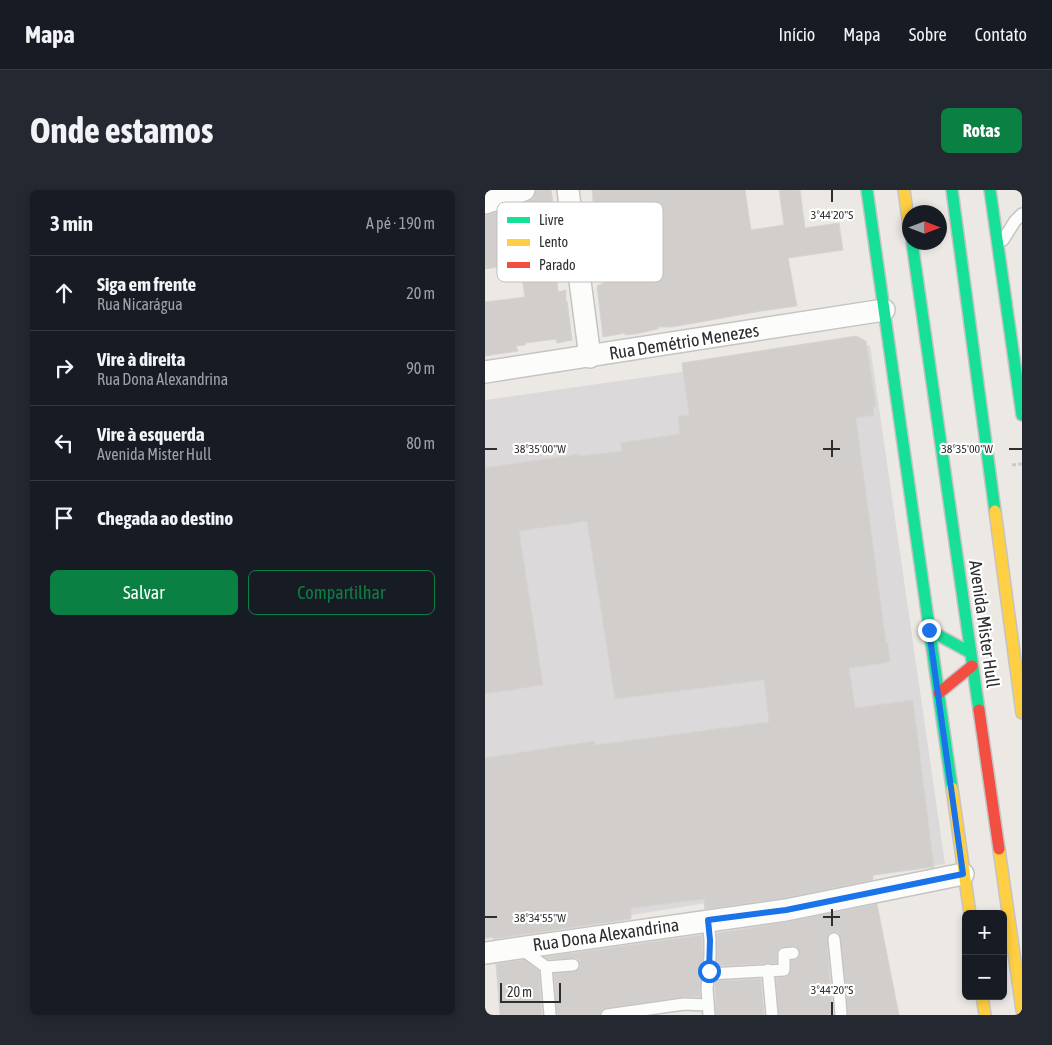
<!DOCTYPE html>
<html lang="pt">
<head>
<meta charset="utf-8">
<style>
	body { margin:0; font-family:"Asap Condensed",sans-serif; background:#242831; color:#f1f3f6 }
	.controls { position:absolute; right:15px; bottom:15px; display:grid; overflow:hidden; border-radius:8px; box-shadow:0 2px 8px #0003 }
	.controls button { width:45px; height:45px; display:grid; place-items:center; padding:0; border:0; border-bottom:1px solid #363941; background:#171b24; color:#f1f3f6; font:25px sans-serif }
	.compass { position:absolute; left:417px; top:15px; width:45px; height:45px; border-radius:50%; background:#171b24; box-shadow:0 2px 8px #0003; rotate:90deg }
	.scale { position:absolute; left:15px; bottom:12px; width:61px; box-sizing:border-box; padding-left:5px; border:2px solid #2e2e2e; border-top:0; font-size:14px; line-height:18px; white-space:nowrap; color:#2e2e2e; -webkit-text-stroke:4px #fff; paint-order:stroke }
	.stop { position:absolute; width:15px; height:15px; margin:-11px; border:4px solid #1a73e8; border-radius:50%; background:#fff }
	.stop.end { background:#1a73e8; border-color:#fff; box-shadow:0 1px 5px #0008 }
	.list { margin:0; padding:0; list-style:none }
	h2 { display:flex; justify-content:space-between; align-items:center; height:65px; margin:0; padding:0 20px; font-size:21px }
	h2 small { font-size:16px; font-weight:400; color:#9ea1a6 }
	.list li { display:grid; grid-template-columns:32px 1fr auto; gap:15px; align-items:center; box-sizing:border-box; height:75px; padding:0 20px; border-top:1px solid #363941 }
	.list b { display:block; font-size:19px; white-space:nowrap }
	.list p { margin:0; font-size:16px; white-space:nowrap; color:#9ea1a6 }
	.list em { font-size:16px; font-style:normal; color:#9ea1a6 }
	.actions { display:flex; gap:10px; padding:15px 20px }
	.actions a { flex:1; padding:11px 0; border:1px solid #0b8043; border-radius:8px; text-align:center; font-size:18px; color:#0b8043 }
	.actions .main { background:#0b8043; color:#fff }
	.icon { flex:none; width:28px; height:28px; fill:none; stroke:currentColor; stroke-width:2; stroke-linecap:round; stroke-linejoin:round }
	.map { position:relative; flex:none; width:537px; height:825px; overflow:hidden; border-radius:8px }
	header { display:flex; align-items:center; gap:30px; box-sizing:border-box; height:70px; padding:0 25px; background:#171b24; border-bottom:1px solid #363941 }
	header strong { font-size:24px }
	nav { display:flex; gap:28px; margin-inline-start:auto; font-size:18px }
	.intro { display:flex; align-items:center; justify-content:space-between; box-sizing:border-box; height:120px; padding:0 30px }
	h1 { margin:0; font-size:35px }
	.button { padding:12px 22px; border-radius:8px; background:#0b8043; color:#fff; font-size:18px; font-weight:700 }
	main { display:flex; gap:30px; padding:0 30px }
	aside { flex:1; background:#171b24; border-radius:8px; box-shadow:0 2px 8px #0003 }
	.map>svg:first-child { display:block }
	.industrial { fill:#dcd9db }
	.building { fill:#d1cecb; stroke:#d7d4d0 }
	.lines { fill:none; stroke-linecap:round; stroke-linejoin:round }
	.lane-casing { stroke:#c5c4c5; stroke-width:14 }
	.street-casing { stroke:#c5c4c5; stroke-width:24 }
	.fast-casing { stroke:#c5c4c5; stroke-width:14 }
	.slow-casing { stroke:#c5c4c5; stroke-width:14 }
	.jam-casing { stroke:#c5c4c5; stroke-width:14 }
	.path { stroke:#c9c9c8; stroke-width:3; stroke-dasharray:4 2.5; stroke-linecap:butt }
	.lane { stroke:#fcfcfb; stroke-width:11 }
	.street { stroke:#fcfcfb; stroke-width:21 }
	.fast { stroke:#16e098; stroke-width:11 }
	.slow { stroke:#ffcf43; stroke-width:11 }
	.jam { stroke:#f24e42; stroke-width:11 }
	.route { stroke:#1a73e8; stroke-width:6 }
	.ticks { fill:none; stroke:#2e2e2e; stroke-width:2 }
	.labels { text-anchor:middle; stroke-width:4.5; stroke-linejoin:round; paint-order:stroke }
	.street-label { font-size:18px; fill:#2e2e2e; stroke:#fff }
	.key { fill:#fff; stroke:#c0c0c0; stroke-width:1 }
	.key-label { font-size:14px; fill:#2e2e2e }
	.ticks-label { font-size:12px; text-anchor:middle; fill:#2e2e2e; stroke:#fff; stroke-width:4.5; stroke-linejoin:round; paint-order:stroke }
</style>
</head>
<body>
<header>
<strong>Mapa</strong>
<nav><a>Início</a><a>Mapa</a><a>Sobre</a><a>Contato</a></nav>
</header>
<div class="intro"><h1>Onde estamos</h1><a class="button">Rotas</a></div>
<main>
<aside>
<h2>3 min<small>A pé · 190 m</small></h2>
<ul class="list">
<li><svg class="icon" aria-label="ahead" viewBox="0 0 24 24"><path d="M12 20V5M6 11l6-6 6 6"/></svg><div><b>Siga em frente</b><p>Rua Nicarágua</p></div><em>20 m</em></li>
<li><svg class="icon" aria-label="right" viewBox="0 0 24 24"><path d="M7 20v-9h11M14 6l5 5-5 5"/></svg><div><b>Vire à direita</b><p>Rua Dona Alexandrina</p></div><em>90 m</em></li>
<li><svg class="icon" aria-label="left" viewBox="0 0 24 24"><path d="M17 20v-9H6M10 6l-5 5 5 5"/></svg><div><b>Vire à esquerda</b><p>Avenida Mister Hull</p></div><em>80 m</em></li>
<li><svg class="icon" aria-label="arrive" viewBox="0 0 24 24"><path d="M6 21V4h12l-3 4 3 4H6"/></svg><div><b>Chegada ao destino</b></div></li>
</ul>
<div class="actions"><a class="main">Salvar</a><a>Compartilhar</a></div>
</aside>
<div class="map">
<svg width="537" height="825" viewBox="0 0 537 825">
	<rect width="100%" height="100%" fill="#ece8e4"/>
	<path class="industrial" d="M385,155L460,674L0,749V210Z"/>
	<path class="building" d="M51,0H66L76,68L69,69L73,102L81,100V112L82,111L87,150L72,153L71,149L40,153V155L31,156L33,161L0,166V112L40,107L35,74L0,79V25H4L43,12L49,8Z
		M107,0H260L266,40L299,35L294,0H315L320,38L354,33L358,60L303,68L312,116L276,121L187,137H173V139L150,144L140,145V143L118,147L112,96L121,92L118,73L113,62Z
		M371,146L381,151L391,217H388L389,225L371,228L401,453H403L405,472L364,478L370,518L428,510L449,677L388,685V689L387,690L299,708L220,719L219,709L146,718V729L8,749V747L0,748V568L109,551L110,555L284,532L279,490L130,509L102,331L34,341L58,495L0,504V278L94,264V266L138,261L135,253L195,244L193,226L204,225L197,173Z
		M392,714L414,825H363L356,748L355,744L352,742H348L344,743L342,749L348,825H294L291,788L300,787L305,784L306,771L312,769L315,766L314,759L311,756L298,757L294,758L292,764V773L232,776V743L303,732Z
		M217,745L218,766L215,798V807H198L121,818L117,819L115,825H72L69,784L92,781L95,778V774L94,770L91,768L63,769L60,767Z
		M39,770L54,781L57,825H15L11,774Z
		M276,789L279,825H231L230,799V791Z"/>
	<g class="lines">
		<g class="lane-casing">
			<path id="lane" d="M518,50L530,31L537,24
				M223,730L225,750V766L222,799L224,825
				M349,749L354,798L356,825
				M35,758L61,777L88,775
				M61,777L65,825
				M283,780L287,825
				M224,784L299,780V764L308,763
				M122,825L199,814L223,815"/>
		</g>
		<g class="street-casing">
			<path id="street" d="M83,0L105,167
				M0,13L39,0
				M0,182L399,120
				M0,763L301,720L478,684"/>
		</g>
		<g class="fast-casing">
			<path id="fast" d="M382,0L467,598
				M467,0L510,321
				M505,0L537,225
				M427,52L494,520
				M444,440L486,463"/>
		</g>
		<g class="slow-casing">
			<path id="slow" d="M419,0L424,36
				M510,321L537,523
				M467,598L485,724
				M514,659L537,820
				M497,806L500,825"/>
		</g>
		<g class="jam-casing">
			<path id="jam" d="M454,503L487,476
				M494,520L514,659"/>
		</g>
		<path class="path" d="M527,275L537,274"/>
		<use href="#lane" class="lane"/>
		<use href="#street" class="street"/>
		<use href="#fast" class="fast"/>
		<use href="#slow" class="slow"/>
		<use href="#jam" class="jam"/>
	</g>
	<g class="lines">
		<path class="route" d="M224,781L225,750L223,730L301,720L478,684L444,440"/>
	</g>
	<path class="ticks" d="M347,0V12M347,250V267M0,259H12M338,259H355M524,259H537M347,719V736M0,727H12M338,727H355M347,812V825"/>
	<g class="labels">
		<g class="street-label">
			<text transform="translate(199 152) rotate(-9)" y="6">Rua Demétrio Menezes</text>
			<text transform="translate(499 434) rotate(82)" y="6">Avenida Mister Hull</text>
			<text transform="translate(121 745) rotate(-8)" y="6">Rua Dona Alexandrina</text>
		</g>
	</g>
	<rect x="12" y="12" width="166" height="80" rx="8" class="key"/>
	<rect x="22" y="27" width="23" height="6" fill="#16e098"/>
	<rect x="22" y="49" width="23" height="7" fill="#ffcf43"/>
	<rect x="22" y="72" width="23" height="6" fill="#f24e42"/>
	<g class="key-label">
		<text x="54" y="35">Livre</text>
		<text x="54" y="57">Lento</text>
		<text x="54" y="80">Parado</text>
	</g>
	<g class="ticks-label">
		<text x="347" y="29">3°44'20"S</text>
		<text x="55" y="263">38°35'00"W</text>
		<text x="482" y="263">38°35'00"W</text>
		<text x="55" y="732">38°34'55"W</text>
		<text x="347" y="804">3°44'20"S</text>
	</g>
</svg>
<div class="controls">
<button>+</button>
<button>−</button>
</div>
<svg class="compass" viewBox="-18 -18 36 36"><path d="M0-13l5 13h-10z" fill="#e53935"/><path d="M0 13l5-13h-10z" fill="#9ea1a6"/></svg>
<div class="scale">20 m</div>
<div class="stop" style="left:224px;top:781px"></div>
<div class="stop end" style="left:444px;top:440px"></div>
</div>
</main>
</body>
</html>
